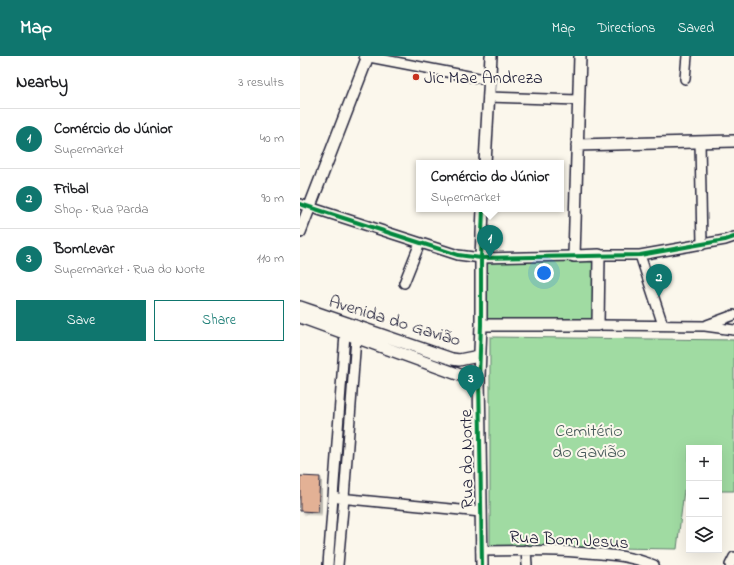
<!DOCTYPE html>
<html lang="en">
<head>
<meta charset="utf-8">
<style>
	body { margin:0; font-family:"Indie Flower",sans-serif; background:#f2f2f2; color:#202124 }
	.controls { position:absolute; right:12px; bottom:12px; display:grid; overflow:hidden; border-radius:0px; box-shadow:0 4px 16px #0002 }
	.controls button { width:36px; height:36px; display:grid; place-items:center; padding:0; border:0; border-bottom:1px solid #e0e0e0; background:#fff; color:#202124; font:20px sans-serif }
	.you { position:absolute; left:244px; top:217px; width:14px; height:14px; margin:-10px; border:3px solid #fff; border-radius:50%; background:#1a73e8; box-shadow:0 0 0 6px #1a73e833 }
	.badge { display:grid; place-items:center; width:26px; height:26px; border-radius:50%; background:#0f766e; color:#fff; font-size:13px; font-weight:700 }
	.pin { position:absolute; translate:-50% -33px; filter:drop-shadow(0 1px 2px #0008) }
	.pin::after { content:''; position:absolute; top:21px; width:14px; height:12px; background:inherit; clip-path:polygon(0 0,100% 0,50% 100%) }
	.popup { position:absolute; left:116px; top:104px; width:148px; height:52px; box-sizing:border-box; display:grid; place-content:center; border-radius:0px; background:#fff; filter:drop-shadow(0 1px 3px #0005); font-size:13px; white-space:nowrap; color:#757577 }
	.popup b { font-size:15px; color:#202124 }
	.popup::after { content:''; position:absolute; left:50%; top:100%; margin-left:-8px; border:8px solid transparent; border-top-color:#fff }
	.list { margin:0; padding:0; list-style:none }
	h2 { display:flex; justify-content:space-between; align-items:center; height:52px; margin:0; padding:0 16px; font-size:17px }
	h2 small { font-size:13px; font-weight:400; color:#757577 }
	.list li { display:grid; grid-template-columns:26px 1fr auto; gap:12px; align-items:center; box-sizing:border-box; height:60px; padding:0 16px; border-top:1px solid #e0e0e0 }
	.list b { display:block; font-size:15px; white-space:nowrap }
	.list p { margin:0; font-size:13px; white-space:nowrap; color:#757577 }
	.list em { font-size:13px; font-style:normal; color:#757577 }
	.actions { display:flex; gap:8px; padding:12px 16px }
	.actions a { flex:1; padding:9px 0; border:1px solid #0f766e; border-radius:0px; text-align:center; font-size:14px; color:#0f766e }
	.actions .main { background:#0f766e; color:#fff }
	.icon { flex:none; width:22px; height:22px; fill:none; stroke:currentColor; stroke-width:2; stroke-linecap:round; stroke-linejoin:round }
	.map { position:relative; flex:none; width:434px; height:509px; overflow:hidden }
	header { display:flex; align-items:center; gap:24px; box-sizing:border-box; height:56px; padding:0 20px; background:#0f766e; color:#fff }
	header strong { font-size:19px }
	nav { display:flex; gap:22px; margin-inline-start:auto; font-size:14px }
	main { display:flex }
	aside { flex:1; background:#fff }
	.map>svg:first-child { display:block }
	.green { fill:#a0dba2; stroke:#617e6e }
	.building { fill:#e3b195; stroke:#22223b; filter:url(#shadow) }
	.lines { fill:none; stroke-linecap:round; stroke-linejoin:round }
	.minor-casing { stroke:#22223b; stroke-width:12 }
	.tertiary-casing { stroke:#22223b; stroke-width:14 }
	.minor { stroke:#fbf7ec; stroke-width:9 }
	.tertiary { stroke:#fbf7ec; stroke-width:11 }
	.cycleway-casing { stroke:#fbf7ec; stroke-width:6 }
	.cycleway { stroke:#00873e; stroke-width:4 }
	.poi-dot { fill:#c8321e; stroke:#fbf7ec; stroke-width:1.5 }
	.labels { text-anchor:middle; stroke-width:4; stroke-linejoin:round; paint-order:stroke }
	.poi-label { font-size:18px; fill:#22223b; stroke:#fbf7ec; text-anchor:start }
	.street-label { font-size:18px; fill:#22223b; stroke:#fbf7ec }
	.park-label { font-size:18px; fill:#485a5a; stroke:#fbf7ec }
</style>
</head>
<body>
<header>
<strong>Map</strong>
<nav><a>Map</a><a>Directions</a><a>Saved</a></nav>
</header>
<main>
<aside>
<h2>Nearby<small>3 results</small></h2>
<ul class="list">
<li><span class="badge">1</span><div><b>Comércio do Júnior</b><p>Supermarket</p></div><em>40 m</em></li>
<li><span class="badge">2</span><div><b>Fribal</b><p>Shop · Rua Parda</p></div><em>90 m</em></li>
<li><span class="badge">3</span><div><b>BomLevar</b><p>Supermarket · Rua do Norte</p></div><em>110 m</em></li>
</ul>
<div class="actions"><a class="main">Save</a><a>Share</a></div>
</aside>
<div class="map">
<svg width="434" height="509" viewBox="0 0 434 509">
	<defs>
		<filter id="shadow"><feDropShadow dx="4" dy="2.5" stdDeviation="1" flood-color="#0004"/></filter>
	</defs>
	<rect width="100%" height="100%" fill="#fbf7ec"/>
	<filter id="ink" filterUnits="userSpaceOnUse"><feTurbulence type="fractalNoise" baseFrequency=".025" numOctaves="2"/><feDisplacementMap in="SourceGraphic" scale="8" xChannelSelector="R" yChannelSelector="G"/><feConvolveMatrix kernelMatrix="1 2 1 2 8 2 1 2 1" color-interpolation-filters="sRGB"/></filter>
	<g filter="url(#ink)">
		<path class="green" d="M295,203L293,263L186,264L184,207Z
			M190,281L434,284V435H419V392H389V434H384L377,493L190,490Z"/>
		<path class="building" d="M0,420L20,421L18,456L0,455Z"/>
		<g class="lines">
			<g class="minor-casing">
				<path id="minor" d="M64,0L189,24
					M385,23L387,0
					M188,41L278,44
					M400,86L402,189
					M0,148L158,199L181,202L274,200
					M299,199H340L425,184L434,181
					M340,199L363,269
					M104,227L120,187
					M298,269L405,270L434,274
					M407,269L434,259
					M39,442L181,456
					M226,494L227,509
					M181,495C217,494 253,494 288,497C314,499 330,500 354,509
					M28,509L45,278L46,271
					M38,509L44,442L56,282L58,275
					M430,509L434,501"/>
			</g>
			<g class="tertiary-casing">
				<path id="tertiary" d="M277,89L434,85
					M185,107L191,0
					M0,176L68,0
					M0,251L152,303L159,304L179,300
					M0,261L160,319L179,321
					M181,269H298L299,199L274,200L280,0
					M182,509L179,321L181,269V202L183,153"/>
			</g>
			<use href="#minor" class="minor"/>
			<use href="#tertiary" class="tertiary"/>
			<g class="cycleway-casing">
				<path id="cycleway" d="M0,148L158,199L181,202L340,199L425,184L434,181
					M182,509L179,321L181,269V202L183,153"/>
			</g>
			<use href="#cycleway" class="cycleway"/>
		</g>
	</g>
	<circle class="poi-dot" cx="116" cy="21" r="4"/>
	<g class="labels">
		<g class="poi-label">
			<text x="124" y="27">Jic Mae Andreza</text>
		</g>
		<g class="street-label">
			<text transform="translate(95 264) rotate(17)" y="6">Avenida do Gavião</text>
			<text transform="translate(166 403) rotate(-91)" y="6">Rua do Norte</text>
			<text transform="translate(269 483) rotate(3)" y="6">Rua Bom Jesus</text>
		</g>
		<g class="park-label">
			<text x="289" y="380">Cemitério<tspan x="289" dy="21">do Gavião</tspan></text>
		</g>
	</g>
</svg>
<div class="controls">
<button>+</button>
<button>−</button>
<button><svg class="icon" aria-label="layers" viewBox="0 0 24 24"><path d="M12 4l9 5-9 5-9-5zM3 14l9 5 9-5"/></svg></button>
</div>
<div class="you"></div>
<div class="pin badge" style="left:190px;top:202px">1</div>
<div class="popup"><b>Comércio do Júnior</b>Supermarket</div>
<div class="pin badge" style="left:359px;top:241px">2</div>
<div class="pin badge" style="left:171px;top:342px">3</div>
</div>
</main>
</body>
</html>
